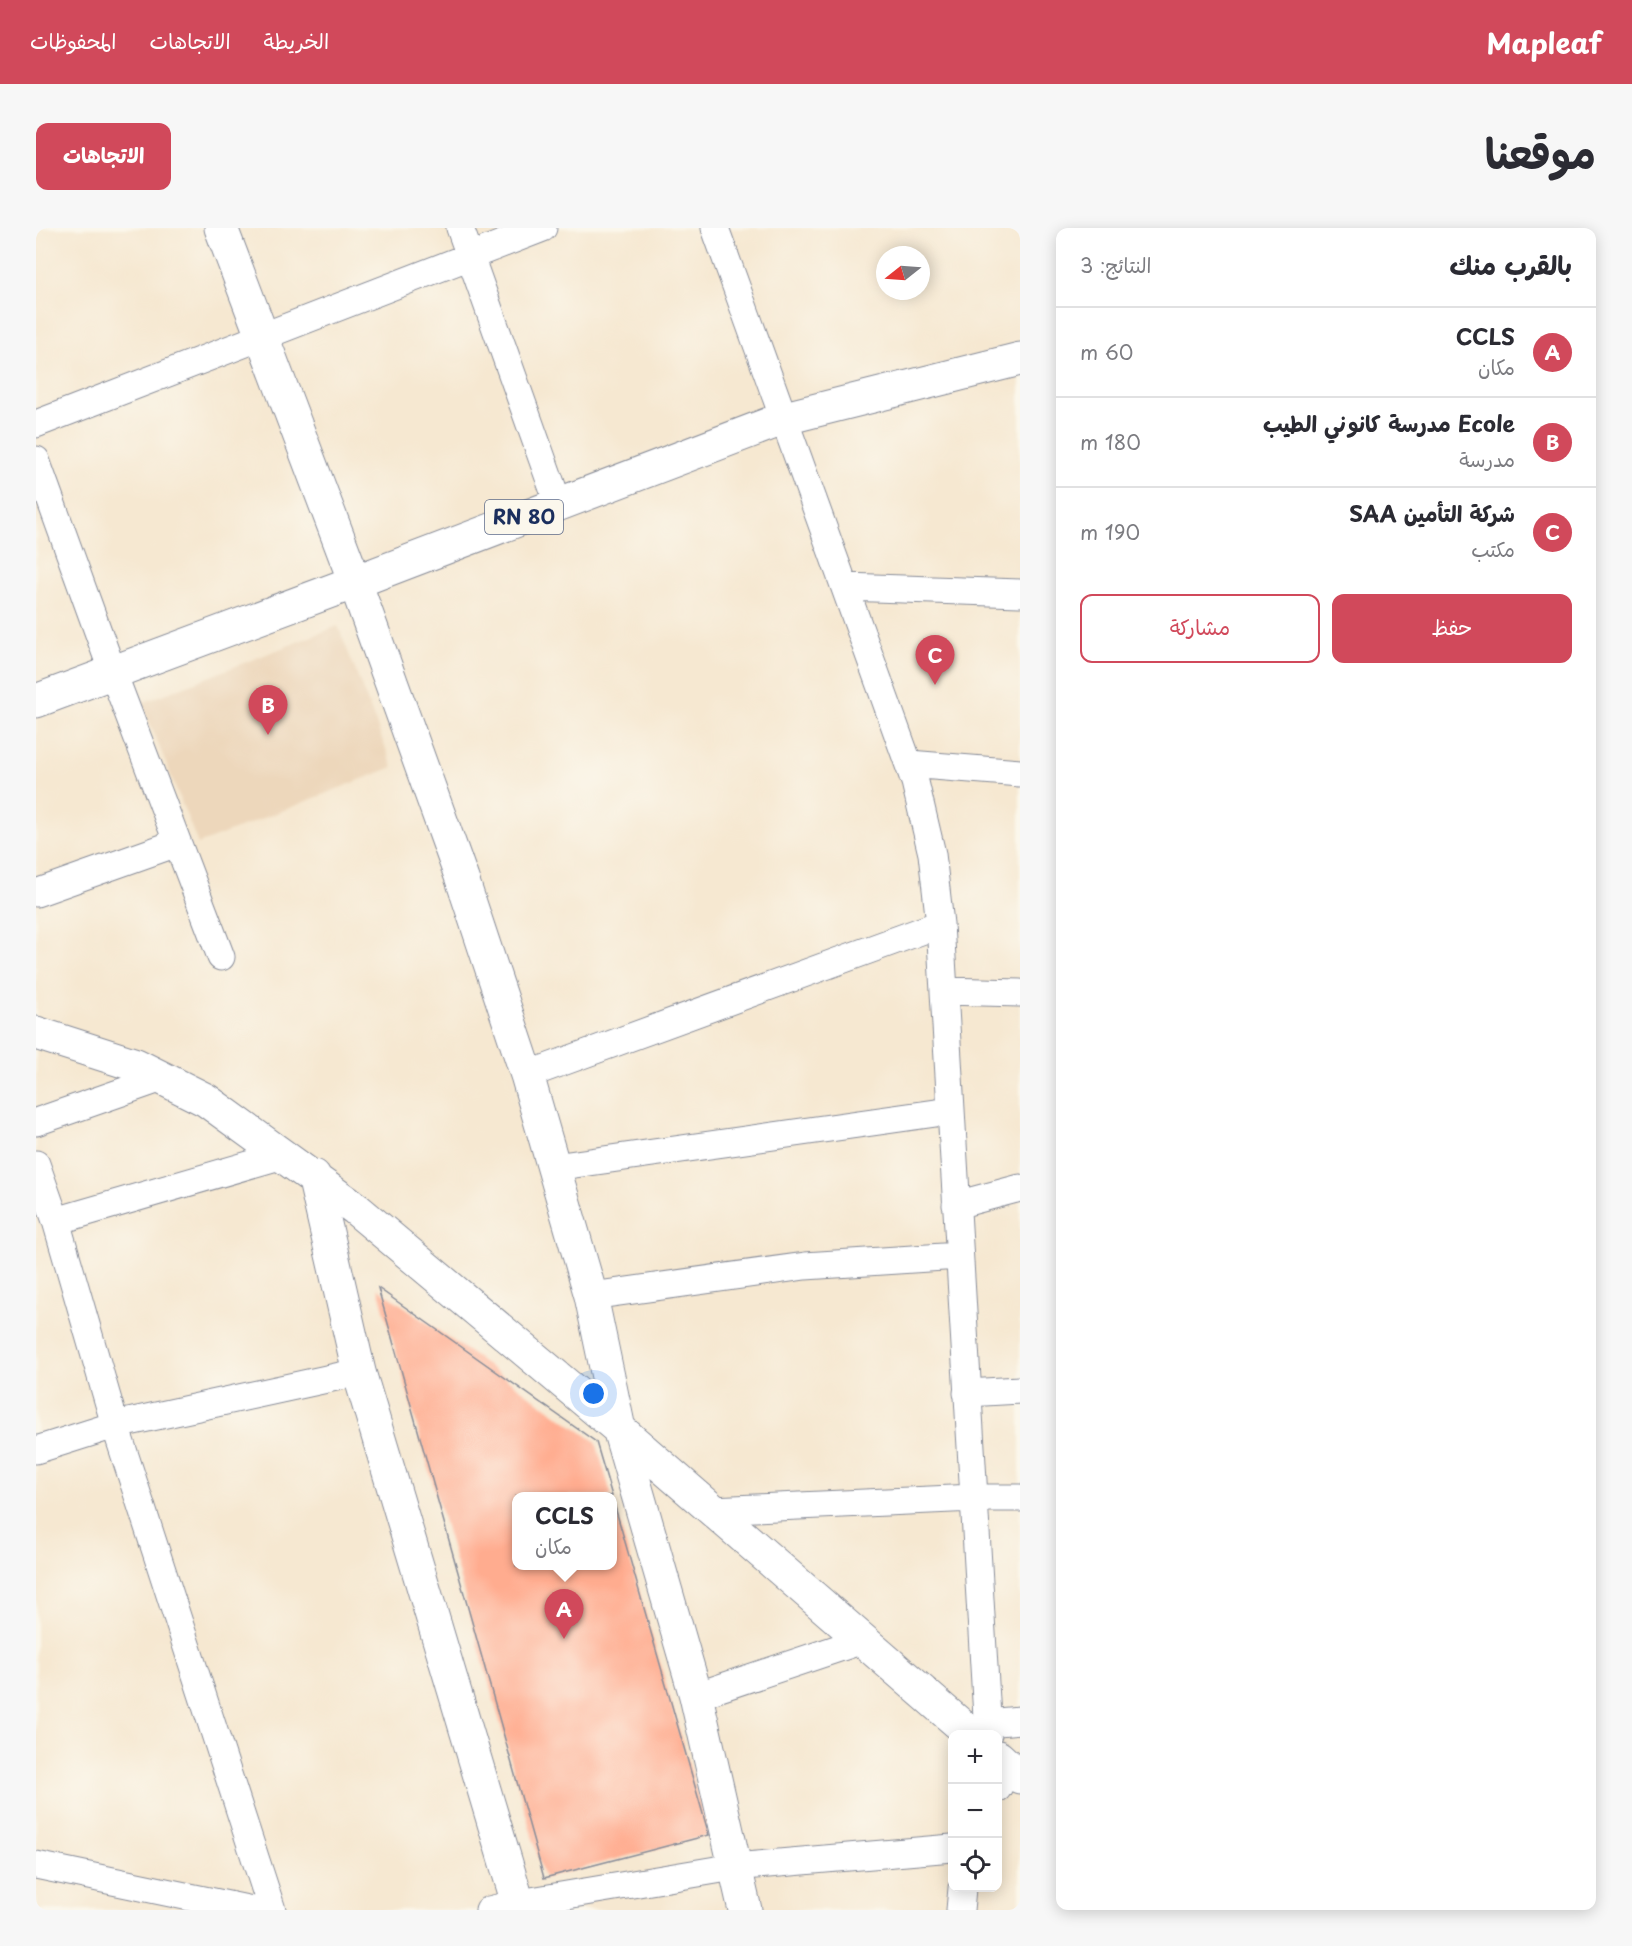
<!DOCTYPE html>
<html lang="ar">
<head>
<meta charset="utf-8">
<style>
	body { margin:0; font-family:"Playpen Sans","Playpen Sans Arabic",sans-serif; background:#f7f7f7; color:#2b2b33; direction:rtl }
	.controls { position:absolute; right:18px; bottom:18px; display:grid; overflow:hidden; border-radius:12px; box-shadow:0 3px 15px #0003 }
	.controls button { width:54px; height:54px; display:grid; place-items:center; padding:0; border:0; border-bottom:2px solid #e1e1e2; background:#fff; color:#2b2b33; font:30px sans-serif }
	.compass { position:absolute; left:840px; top:18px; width:54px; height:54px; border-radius:50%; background:#fff; box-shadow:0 3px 15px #0003; rotate:253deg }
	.you { position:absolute; left:558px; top:1166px; width:21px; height:21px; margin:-15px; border:4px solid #fff; border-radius:50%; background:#1a73e8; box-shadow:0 0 0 9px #1a73e833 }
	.badge { display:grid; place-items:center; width:39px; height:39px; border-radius:50%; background:#d1495b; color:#fff; font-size:20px; font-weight:700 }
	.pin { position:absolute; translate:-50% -50px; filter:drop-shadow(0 2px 3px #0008) }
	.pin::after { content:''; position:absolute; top:32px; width:21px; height:18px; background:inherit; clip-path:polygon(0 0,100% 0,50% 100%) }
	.popup { position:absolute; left:476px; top:1264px; width:105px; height:78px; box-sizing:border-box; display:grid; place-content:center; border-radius:12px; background:#fff; filter:drop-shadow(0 2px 4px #0005); font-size:20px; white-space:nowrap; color:#7c7c81 }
	.popup b { font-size:22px; color:#2b2b33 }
	.popup::after { content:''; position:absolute; left:50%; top:100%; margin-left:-12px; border:12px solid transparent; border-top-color:#fff }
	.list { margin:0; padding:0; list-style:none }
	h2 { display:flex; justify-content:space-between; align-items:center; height:78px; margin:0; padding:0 24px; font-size:26px }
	h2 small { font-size:20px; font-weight:400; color:#7c7c81 }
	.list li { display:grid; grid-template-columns:39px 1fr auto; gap:18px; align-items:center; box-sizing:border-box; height:90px; padding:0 24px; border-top:2px solid #e1e1e2 }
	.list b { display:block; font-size:22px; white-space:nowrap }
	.list p { margin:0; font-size:20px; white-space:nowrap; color:#7c7c81 }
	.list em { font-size:20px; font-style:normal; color:#7c7c81 }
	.actions { display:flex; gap:12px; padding:18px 24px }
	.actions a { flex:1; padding:14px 0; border:2px solid #d1495b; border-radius:12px; text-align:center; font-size:21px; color:#d1495b }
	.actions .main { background:#d1495b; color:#fff }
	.icon { flex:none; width:33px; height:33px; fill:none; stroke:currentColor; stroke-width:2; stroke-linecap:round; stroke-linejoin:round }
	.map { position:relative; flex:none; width:984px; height:1682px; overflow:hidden; direction:ltr; border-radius:12px }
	header { display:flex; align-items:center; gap:36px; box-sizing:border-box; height:84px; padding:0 30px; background:#d1495b; color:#fff }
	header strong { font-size:28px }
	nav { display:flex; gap:33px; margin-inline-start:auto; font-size:21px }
	.intro { display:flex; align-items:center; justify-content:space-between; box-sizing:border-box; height:144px; padding:0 36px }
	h1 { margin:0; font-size:42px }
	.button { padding:15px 27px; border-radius:12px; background:#d1495b; color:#fff; font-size:21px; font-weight:700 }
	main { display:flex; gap:36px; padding:0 36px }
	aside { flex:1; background:#fff; border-radius:12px; box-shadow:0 3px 15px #0003 }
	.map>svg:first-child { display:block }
	.built { fill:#edd7bb }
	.building { fill:#ffac8f }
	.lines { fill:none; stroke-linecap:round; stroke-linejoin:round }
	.minor-casing { stroke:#888c98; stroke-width:29 }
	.tertiary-casing { stroke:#888c98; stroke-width:35 }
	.primary-casing { stroke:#888c98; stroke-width:35 }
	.minor { stroke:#fff; stroke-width:27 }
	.tertiary { stroke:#fff; stroke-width:33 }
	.primary { stroke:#fff; stroke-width:33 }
	.labels { text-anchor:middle; stroke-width:6; stroke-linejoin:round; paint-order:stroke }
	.shield { fill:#fbf7ec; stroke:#5e6b89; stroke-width:1.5 }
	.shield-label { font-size:20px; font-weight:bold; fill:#1b2f5e }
</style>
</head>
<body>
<header>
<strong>Mapleaf</strong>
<nav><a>الخريطة</a><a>الاتجاهات</a><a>المحفوظات</a></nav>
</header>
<div class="intro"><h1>موقعنا</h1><a class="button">الاتجاهات</a></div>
<main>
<aside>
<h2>بالقرب منك<small>النتائج: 3</small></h2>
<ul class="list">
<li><span class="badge">A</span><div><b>CCLS</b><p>مكان</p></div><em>60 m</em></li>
<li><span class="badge">B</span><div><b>Ecole مدرسة كانوني الطيب</b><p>مدرسة</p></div><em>180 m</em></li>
<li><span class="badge">C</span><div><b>شركة التأمين SAA</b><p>مكتب</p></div><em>190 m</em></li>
</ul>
<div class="actions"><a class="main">حفظ</a><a>مشاركة</a></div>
</aside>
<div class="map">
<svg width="984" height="1682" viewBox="0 0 984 1682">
	<rect width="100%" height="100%" fill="#fbf7ec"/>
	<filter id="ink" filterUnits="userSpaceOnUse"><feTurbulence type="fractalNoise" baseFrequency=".0167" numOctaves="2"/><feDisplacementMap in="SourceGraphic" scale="12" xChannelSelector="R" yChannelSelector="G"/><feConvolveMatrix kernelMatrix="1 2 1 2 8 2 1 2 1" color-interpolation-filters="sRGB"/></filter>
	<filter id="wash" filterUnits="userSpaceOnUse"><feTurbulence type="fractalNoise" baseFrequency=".008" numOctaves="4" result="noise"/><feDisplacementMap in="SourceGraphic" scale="24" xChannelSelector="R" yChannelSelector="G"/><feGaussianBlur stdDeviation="1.35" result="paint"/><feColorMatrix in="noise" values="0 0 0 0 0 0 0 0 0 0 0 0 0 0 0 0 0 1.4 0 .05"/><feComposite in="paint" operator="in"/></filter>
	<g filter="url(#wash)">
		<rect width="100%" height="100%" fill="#f6e8d1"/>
		<path class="built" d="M302,398L357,539L162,616L106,475Z"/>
		<g id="blocks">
			<path class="building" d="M342,1060L560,1214L576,1268H480V1338H576L577,1272L673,1607L508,1650Z"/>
		</g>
	</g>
	<g filter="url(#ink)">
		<use href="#blocks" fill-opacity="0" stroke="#888c98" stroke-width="1.5"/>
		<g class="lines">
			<g class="minor-casing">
				<path id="minor" d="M424,0L522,275
					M679,0L879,554L896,626L904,696L952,1506
					M0,196L507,0
					M0,232L77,445L185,729
					M809,359L984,365
					M873,536L984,545
					M0,665L141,615
					M908,763L984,765
					M491,847L904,696
					M0,894L126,850
					M0,936L20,993L79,1197L236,1682
					M518,939L914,883
					M920,977L984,960
					M20,993L247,927
					M555,1068L769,1038L923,1028
					M931,1165L984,1162
					M0,1222L79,1197L323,1144
					M676,1282L938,1270H984
					M660,1468L827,1412
					M951,1495L984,1492
					M962,1560L973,1539
					M0,1637L216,1682
					M453,1682L483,1675L698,1639L916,1620
					M924,1682L926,1660"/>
			</g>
			<g class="tertiary-casing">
				<path id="tertiary" d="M185,0L319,354L426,651L491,847L555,1068L583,1201L660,1468L709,1682
					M0,805L100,837L170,872L320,981L583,1201L935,1506
					M278,948L323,1144L484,1682
					M962,1529L984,1549"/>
			</g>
			<g class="primary-casing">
				<path id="primary" d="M0,473L319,354L749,190L984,131"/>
			</g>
			<use href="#minor" class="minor"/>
			<use href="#tertiary" class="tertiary"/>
			<use href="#primary" class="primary"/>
		</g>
	</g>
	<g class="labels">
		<rect class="shield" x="449" y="272" width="78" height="34" rx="4.5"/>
		<g class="shield-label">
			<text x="488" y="296">RN 80</text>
		</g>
	</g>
</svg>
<div class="controls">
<button>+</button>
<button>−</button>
<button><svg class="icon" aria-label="locate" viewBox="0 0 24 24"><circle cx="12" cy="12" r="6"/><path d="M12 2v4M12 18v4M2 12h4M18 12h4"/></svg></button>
</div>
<svg class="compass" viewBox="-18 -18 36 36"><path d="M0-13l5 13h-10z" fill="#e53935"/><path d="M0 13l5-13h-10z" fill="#7c7c81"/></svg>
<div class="you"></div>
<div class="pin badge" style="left:528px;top:1411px">A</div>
<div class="popup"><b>CCLS</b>مكان</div>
<div class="pin badge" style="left:232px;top:507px">B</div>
<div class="pin badge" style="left:899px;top:457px">C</div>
</div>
</main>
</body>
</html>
